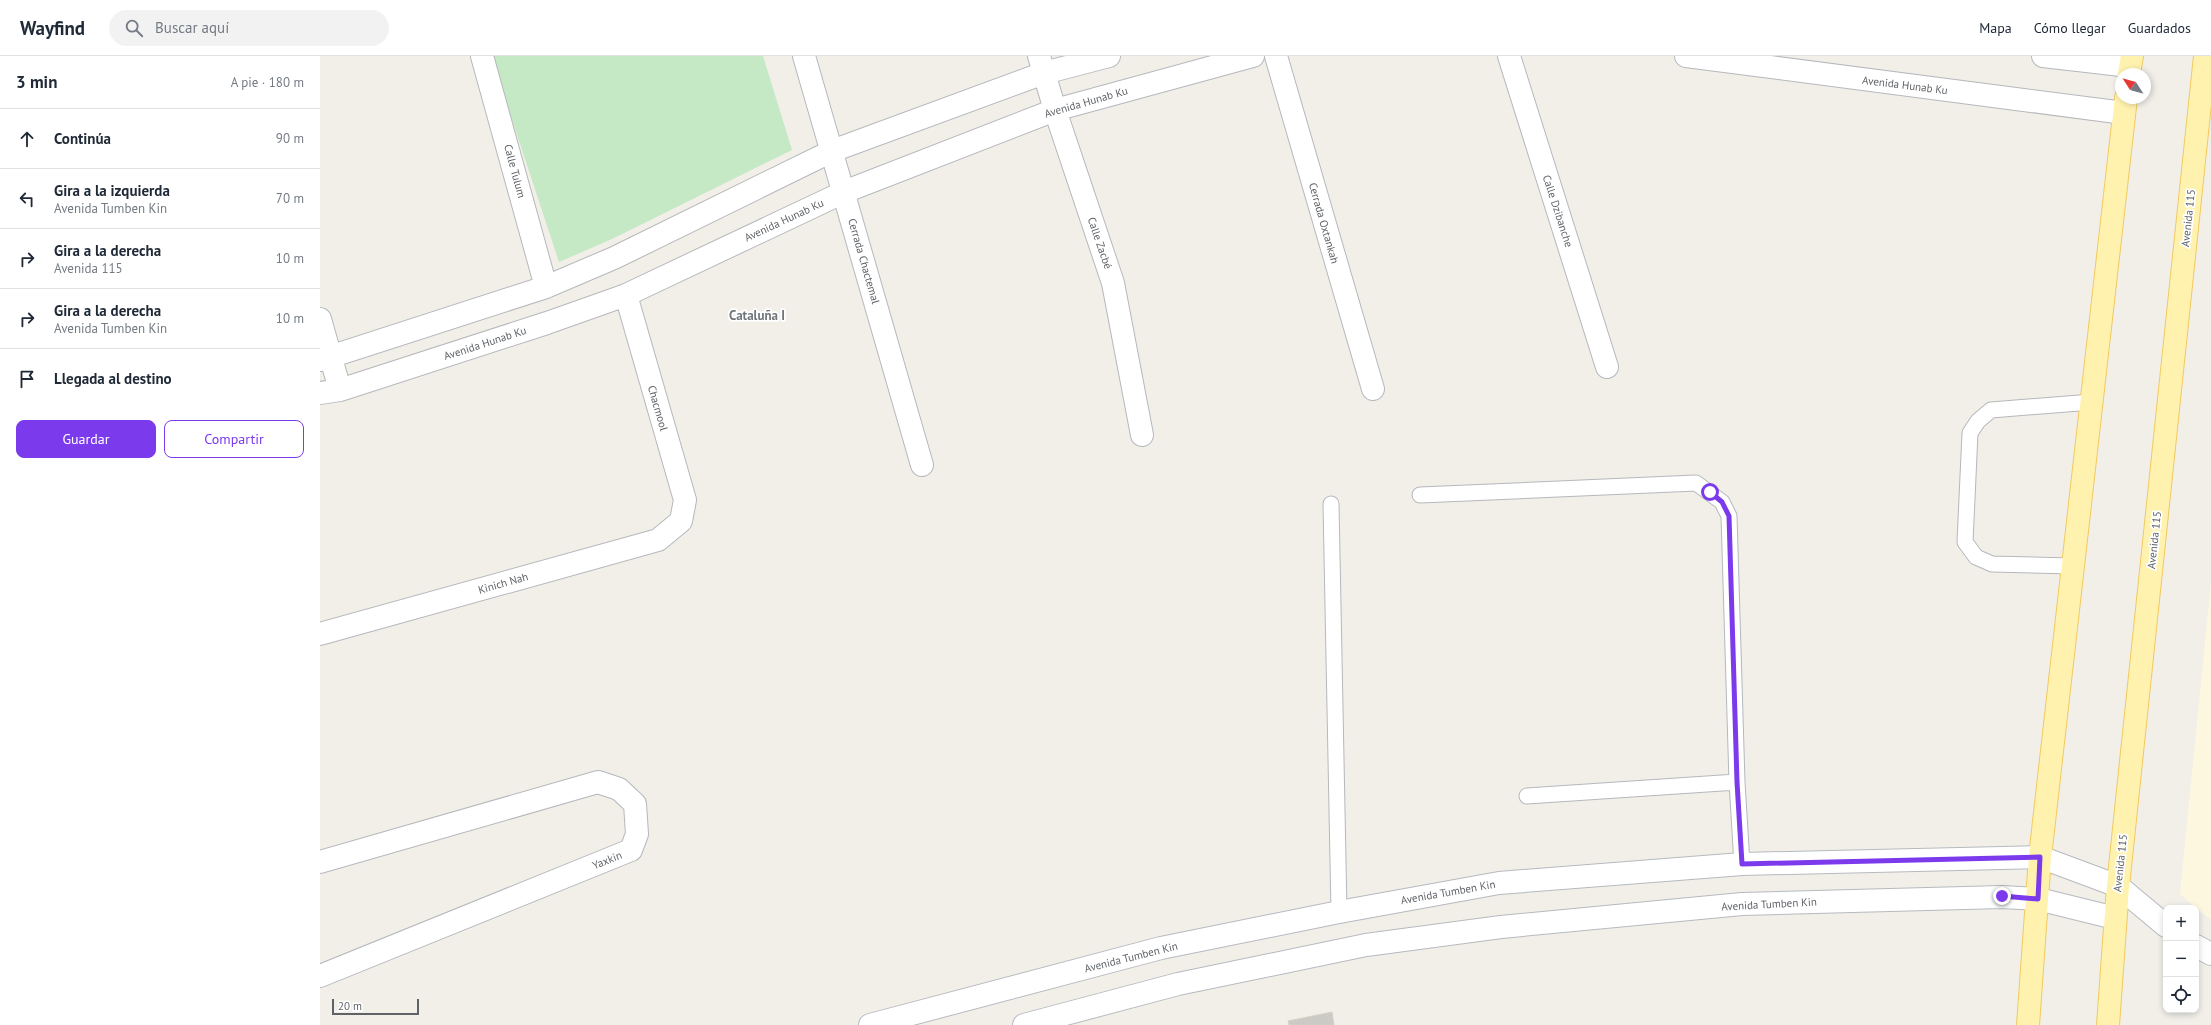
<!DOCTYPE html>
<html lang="es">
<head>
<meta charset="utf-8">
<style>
	body { margin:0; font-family:"PT Sans",sans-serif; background:#f2f2f3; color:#1f2937 }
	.controls { position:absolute; right:12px; bottom:12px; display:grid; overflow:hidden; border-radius:8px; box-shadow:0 2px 6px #0003 }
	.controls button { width:36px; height:36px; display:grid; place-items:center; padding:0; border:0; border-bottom:1px solid #e0e1e3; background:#fff; color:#1f2937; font:20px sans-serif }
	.compass { position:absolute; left:1795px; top:12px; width:36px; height:36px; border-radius:50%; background:#fff; box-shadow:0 2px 6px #0003; rotate:306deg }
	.scale { position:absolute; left:12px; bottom:10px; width:87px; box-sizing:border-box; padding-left:4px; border:2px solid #5f6368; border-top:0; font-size:11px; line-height:14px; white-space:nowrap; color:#5f6368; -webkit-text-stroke:3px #fff; paint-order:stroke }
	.stop { position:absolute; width:12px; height:12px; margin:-9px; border:3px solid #7c3aed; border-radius:50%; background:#fff }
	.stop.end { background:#7c3aed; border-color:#fff; box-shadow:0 1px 4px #0008 }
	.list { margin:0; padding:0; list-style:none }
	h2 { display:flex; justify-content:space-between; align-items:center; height:52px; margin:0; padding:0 16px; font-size:17px }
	h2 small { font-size:13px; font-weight:400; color:#747a83 }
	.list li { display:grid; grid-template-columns:26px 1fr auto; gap:12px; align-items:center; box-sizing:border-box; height:60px; padding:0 16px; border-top:1px solid #e0e1e3 }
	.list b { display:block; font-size:15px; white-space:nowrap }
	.list p { margin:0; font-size:13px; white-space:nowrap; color:#747a83 }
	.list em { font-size:13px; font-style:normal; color:#747a83 }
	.actions { display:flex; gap:8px; padding:12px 16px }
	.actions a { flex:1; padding:9px 0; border:1px solid #7c3aed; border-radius:8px; text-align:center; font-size:14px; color:#7c3aed }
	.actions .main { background:#7c3aed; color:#fff }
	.icon { flex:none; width:22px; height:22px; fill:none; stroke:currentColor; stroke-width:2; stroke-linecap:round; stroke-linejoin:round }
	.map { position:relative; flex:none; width:1891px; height:969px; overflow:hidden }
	header { display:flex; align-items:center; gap:24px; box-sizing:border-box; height:56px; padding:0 20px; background:#fff; border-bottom:1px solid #e0e1e3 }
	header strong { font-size:19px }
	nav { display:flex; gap:22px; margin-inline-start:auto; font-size:14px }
	.search { width:280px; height:36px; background:#f2f2f3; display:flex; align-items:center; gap:10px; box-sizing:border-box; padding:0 14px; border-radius:22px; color:#747a83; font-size:15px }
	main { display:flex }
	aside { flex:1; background:#fff }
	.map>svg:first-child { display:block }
	.commercial { fill:#fef7e0 }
	.green { fill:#c5e8c5 }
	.building { fill:#cccac5; stroke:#d6d1c6 }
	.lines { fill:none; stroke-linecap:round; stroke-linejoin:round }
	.lane-casing { stroke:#b5b8bc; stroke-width:17 }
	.street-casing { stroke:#b5b8bc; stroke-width:24 }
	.secondary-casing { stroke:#b6babf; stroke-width:24 }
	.primary-casing { stroke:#f2c960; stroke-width:24 }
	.lane { stroke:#fff; stroke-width:15 }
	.street { stroke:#fff; stroke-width:22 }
	.secondary { stroke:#fff; stroke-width:22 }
	.primary { stroke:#fff2af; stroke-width:22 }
	.route { stroke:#7c3aed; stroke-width:5 }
	.labels { text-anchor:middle; stroke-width:3.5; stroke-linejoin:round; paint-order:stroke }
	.street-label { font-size:11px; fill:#5f6368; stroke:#fff }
	.quarter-label { font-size:13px; font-weight:bold; fill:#70757a; stroke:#fff }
</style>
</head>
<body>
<header>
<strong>Wayfind</strong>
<div class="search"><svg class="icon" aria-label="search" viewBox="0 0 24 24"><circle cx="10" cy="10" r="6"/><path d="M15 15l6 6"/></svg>Buscar aquí</div>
<nav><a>Mapa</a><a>Cómo llegar</a><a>Guardados</a></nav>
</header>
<main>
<aside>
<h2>3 min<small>A pie · 180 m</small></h2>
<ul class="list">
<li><svg class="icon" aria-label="ahead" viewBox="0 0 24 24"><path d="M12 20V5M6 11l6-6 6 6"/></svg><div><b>Continúa</b></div><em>90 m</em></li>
<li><svg class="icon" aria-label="left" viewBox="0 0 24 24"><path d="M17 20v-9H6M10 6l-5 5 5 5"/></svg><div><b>Gira a la izquierda</b><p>Avenida Tumben Kin</p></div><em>70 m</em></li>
<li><svg class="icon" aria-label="right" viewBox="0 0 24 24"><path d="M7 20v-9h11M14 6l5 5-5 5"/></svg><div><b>Gira a la derecha</b><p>Avenida 115</p></div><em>10 m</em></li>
<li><svg class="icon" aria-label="right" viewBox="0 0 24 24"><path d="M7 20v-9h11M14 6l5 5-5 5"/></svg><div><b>Gira a la derecha</b><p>Avenida Tumben Kin</p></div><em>10 m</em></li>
<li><svg class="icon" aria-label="arrive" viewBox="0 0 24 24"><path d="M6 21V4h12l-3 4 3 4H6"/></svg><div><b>Llegada al destino</b></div></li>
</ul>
<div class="actions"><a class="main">Guardar</a><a>Compartir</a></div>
</aside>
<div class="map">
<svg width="1891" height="969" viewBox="0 0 1891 969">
	<rect width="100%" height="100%" fill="#f1efe8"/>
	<path class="commercial" d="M1891,526V864L1860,838Z"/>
	<path class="green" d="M171,0H443L472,94L292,183L239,206Z"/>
	<path class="building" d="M1012,956L1014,969H969L968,965Z"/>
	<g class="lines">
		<g class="lane-casing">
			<path id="lane" d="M1100,439L1376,427L1402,446L1409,460L1417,726L1422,808
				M1011,448L1019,856
				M1753,510L1672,508L1656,501L1645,486L1650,377L1658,365L1671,354L1772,346
				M1207,740L1417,726"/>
		</g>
		<g class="street-casing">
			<path id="street" d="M162,0L226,231
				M484,0L602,409
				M719,0L735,54L793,227L822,379
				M956,0L1053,333
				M1189,0L1287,311
				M1366,0L1804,57
				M1723,0L1810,10
				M0,263L20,334
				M0,304L226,231L294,202L512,95L724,17L789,0
				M0,337L20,334L227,267L306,239L524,136L735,54L933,0
				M0,578L338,484L361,465L365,444L306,239
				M0,806L278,726L299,733L315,748L317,778L311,794L0,920"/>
		</g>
		<g class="secondary-casing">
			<path id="secondary" d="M1876,890L1891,898
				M550,969L841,892L1019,856L1179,827L1422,808L1720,801L1798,830L1846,870
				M704,969L858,928L1046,889L1181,871L1422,848L1682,841L1718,843L1795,862"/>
		</g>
		<g class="primary-casing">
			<path id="primary" d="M1809,18L1812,0
				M1708,969L1720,801L1806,42
				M1788,969L1798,830L1885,0"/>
		</g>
		<use href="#lane" class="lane"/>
		<use href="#street" class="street"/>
		<use href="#secondary" class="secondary"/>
		<use href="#primary" class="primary"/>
	</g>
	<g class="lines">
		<path class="route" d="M1390,436L1402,446L1409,460L1417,726L1422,808L1720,801L1718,843L1682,840"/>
	</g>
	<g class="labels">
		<g class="street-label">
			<text transform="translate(1585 29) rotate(7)" y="4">Avenida Hunab Ku</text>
			<text transform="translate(766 46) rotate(-16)" y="4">Avenida Hunab Ku</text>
			<text transform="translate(195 115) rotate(75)" y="4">Calle Tulum</text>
			<text transform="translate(1238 155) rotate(72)" y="4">Calle Dzibanche</text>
			<text transform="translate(1868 162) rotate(-84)" y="4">Avenida 115</text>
			<text transform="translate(464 164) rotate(-25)" y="4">Avenida Hunab Ku</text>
			<text transform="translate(1004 167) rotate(74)" y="4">Cerrada Oxtankah</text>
			<text transform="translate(780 187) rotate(71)" y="4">Calle Zacbé</text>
			<text transform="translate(544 205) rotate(74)" y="4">Cerrada Chactemal</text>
			<text transform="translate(165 287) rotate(-18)" y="4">Avenida Hunab Ku</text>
			<text transform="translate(338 352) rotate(74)" y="4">Chacmool</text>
			<text transform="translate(1834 484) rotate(-84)" y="4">Avenida 115</text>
			<text transform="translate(183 527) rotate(-16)" y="4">Kinich Nah</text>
			<text transform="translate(287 804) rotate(-22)" y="4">Yaxkin</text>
			<text transform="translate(1800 807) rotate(-84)" y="4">Avenida 115</text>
			<text transform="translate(1128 836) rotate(-10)" y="4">Avenida Tumben Kin</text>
			<text transform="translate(1449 848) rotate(-3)" y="4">Avenida Tumben Kin</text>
			<text transform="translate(811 901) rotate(-14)" y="4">Avenida Tumben Kin</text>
		</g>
		<g class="quarter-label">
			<text x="437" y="264">Cataluña I</text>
		</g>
	</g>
</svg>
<div class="controls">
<button>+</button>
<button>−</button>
<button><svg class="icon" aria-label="locate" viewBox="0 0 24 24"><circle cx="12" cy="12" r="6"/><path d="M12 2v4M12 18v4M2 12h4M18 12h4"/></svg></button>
</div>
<svg class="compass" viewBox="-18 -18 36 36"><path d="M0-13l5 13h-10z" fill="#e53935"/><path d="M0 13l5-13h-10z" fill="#747a83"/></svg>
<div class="scale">20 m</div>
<div class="stop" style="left:1390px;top:436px"></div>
<div class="stop end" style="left:1682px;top:840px"></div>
</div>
</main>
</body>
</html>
